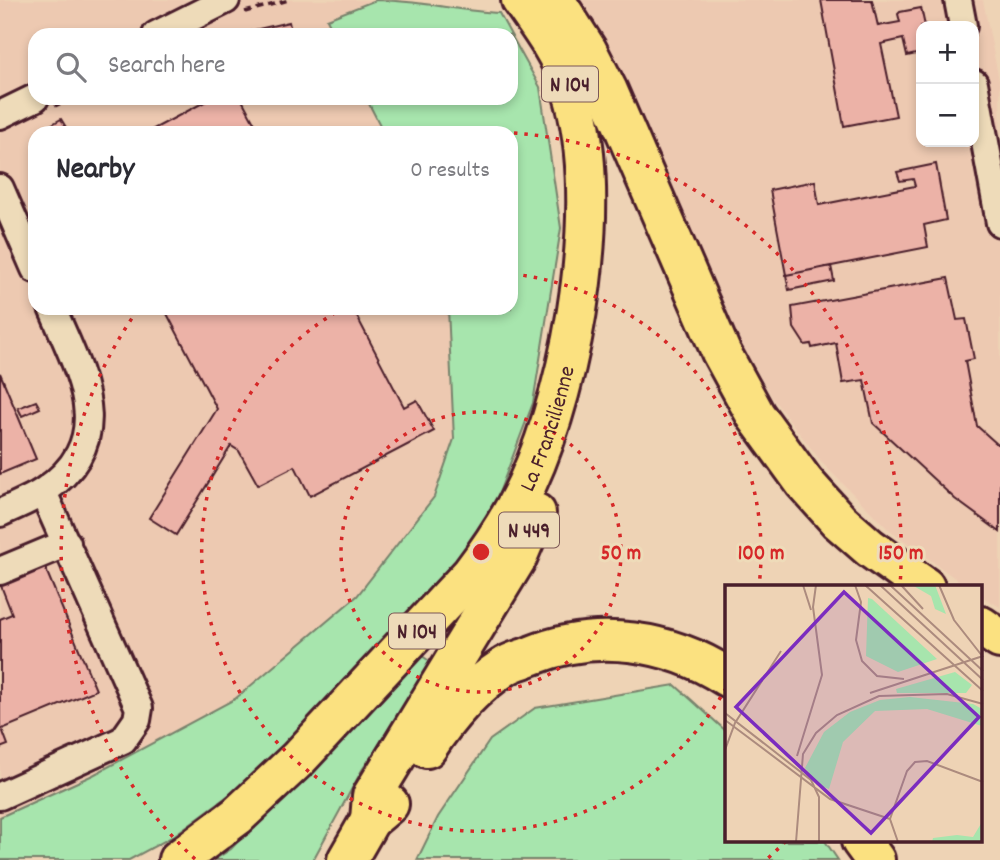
<!DOCTYPE html>
<html lang="en">
<head>
<meta charset="utf-8">
<style>
	body { margin:0; font-family:Dekko,sans-serif; background:#f7f7f7; color:#2b2b33 }
	.controls { position:absolute; right:21px; top:21px; display:grid; overflow:hidden; border-radius:14px; box-shadow:0 4px 10px #0003 }
	.controls button { width:63px; height:63px; display:grid; place-items:center; padding:0; border:0; border-bottom:2px solid #e1e1e2; background:#fff; color:#2b2b33; font:35px sans-serif }
	.list { margin:0; padding:0; list-style:none }
	h2 { display:flex; justify-content:space-between; align-items:center; height:91px; margin:0; padding:0 28px; font-size:30px }
	h2 small { font-size:23px; font-weight:400; color:#7c7c81 }
	.icon { flex:none; width:38px; height:38px; fill:none; stroke:currentColor; stroke-width:2; stroke-linecap:round; stroke-linejoin:round }
	.map { position:relative; flex:none; width:1000px; height:860px; overflow:hidden }
	.search { position:absolute; background:#fff; box-shadow:0 4px 10px #0003; left:28px; top:28px; width:490px; height:77px; display:flex; align-items:center; gap:18px; box-sizing:border-box; padding:0 24px; border-radius:21px; color:#7c7c81; font-size:26px }
	.panel { position:absolute; background:#fff; box-shadow:0 4px 10px #0003; left:28px; top:126px; width:490px; height:189px; border-radius:21px }
	.map>svg:first-child { display:block }
	.built { fill:#edc9b1; fill-rule:evenodd }
	.green { fill:#a7e5ad; stroke:#78826c; stroke-width:2 }
	.building { fill:#ecb2a7; stroke:#4a1f2b; stroke-width:2 }
	.lines { fill:none; stroke-linecap:round; stroke-linejoin:round }
	.minor-casing { stroke:#4a1f2b; stroke-width:32 }
	.highway-casing { stroke:#4a1f2b; stroke-width:44 }
	.path { stroke:#4a1f2b; stroke-width:3.5; stroke-dasharray:7 5; stroke-linecap:butt }
	.minor { stroke:#eedbb9; stroke-width:26 }
	.highway { stroke:#fbe180; stroke-width:38 }
	.ring { fill:none; stroke:#d62828; stroke-width:3.5; stroke-dasharray:3.5 7 }
	.labels { text-anchor:middle; stroke-width:6; stroke-linejoin:round; paint-order:stroke }
	.shield { fill:#eedbb9; stroke:#7b5756; stroke-width:2 }
	.shield-label { font-size:21px; font-weight:bold; fill:#4a1f2b }
	.street-label { font-size:23px; fill:#4a1f2b; stroke:#eedbb9 }
	.inset-road { fill:none; stroke:#ac8b7e; stroke-width:2 }
	.view { fill:#7b2cbf; fill-opacity:0.15; stroke:#7b2cbf; stroke-width:3.5 }
	.inset-edge { fill:none; stroke:#4a1f2b; stroke-width:3.5 }
	.centre { fill:#d62828; stroke:#eedbb9; stroke-width:3.5 }
	.ring-label { font-size:21px; text-anchor:middle; font-weight:bold; fill:#d62828; stroke:#eedbb9; stroke-width:6; stroke-linejoin:round; paint-order:stroke }
</style>
</head>
<body>
<div class="map">
<svg width="1000" height="860" viewBox="0 0 1000 860">
	<rect width="100%" height="100%" fill="#eed3b5"/>
	<filter id="ink" filterUnits="userSpaceOnUse"><feTurbulence type="fractalNoise" baseFrequency=".0143" numOctaves="2"/><feDisplacementMap in="SourceGraphic" scale="14" xChannelSelector="R" yChannelSelector="G"/><feConvolveMatrix kernelMatrix="1 2 1 2 8 2 1 2 1" color-interpolation-filters="sRGB"/></filter>
	<g filter="url(#ink)">
		<path class="built" d="M0,0H407L470,35H35V98H511L551,218L381,645L0,860ZM35,133H511V308H35Z
			M571,0H983L1000,85V607L981,596V587H967L887,528L824,465L773,399L742,345L702,259L649,133L621,77ZM921,26H974V142H921Z"/>
		<path class="green" d="M376,0C417,0 458,11 499,13L511,35H335L327,19Z
			M511,35L540,87L561,228L533,403L497,498L457,564L346,687L256,775L172,837L129,860H0V817L93,775L235,699L357,596L434,497L454,439L448,308H511V133H384L366,98H511Z
			M416,652L434,664L362,770L313,860H214L231,849Z
			M675,685L727,732V841H825L838,860H417L438,817L490,740L535,708Z"/>
		<path class="building" d="M821,0H872L878,26L900,22L898,14L900,12L921,8L925,26H921V53L907,56L903,39L881,44L896,116L844,126Z
			M289,22L292,35H251L250,31Z
			M212,98H241L260,133H146Z
			M61,119L67,129L59,133H46L44,129Z
			M936,164L946,220L924,225L928,247L786,275L770,190L815,181L819,205L915,186L913,179L900,181L897,172Z
			M831,266L834,281L789,290L786,275Z
			M948,278L957,320L966,319L974,359L965,361L977,426L997,444H1000V532L955,499L873,423L864,380L843,383L836,343L812,348L811,344L805,345L794,328L792,307Z
			M164,308H355L353,309L404,407L417,400L434,431L310,496L295,466L258,485L239,451L231,446L176,535L149,518L217,409Z
			M0,373L36,459L0,474Z
			M36,401L40,408L22,416L18,408Z
			M44,565L96,690L2,729L8,745L0,748V619L12,614L0,583Z"/>
		<g class="lines">
			<g class="minor-casing">
				<path id="minor" d="M958,0L963,26
					M156,35L226,0
					M974,83L1000,223
					M0,115L35,98
					M0,188L35,269
					M0,513C14,506 31,500 44,491C120,439 80,374 52,308
					M0,571L67,543
					M0,796L123,740L137,720L139,708L43,492"/>
			</g>
			<g class="highway-casing">
				<g id="highway">
					<path d="M555,0L587,50L608,91L721,352L756,416L804,482L839,521L870,548L925,587"/>
					<path d="M981,626L1000,639"/>
					<path d="M427,748C447,717 472,688 504,667C512,661 524,659 533,655C597,629 670,640 727,677"/>
					<path d="M370,820L372,796L517,558L536,513"/>
					<path d="M861,841L875,860"/>
					<path id="s1" d="M178,860L237,816L298,759L471,574C493,545 512,516 527,484C575,380 608,192 569,82C559,52 539,26 521,0"/>
					<path d="M347,860L370,820L389,804"/>
				</g>
			</g>
			<path class="path" d="M245,12L289,0
				M55,106L72,98"/>
			<use href="#minor" class="minor"/>
			<use href="#highway" class="highway"/>
		</g>
	</g>
	<g class="ring">
		<circle cx="481" cy="552" r="140"/>
		<path d="M726 688A280 280 0 1 1 343 308M513 274A280 280 0 0 1 759 586"/>
		<path d="M786 841A420 420 0 0 1 767 859M195 859A420 420 0 0 1 139 308M455 133A420 420 0 0 1 507 133M514 133A420 420 0 0 1 900 585"/>
	</g>
	<g class="labels">
		<g class="shield">
			<rect x="542" y="66.5" width="56" height="35" rx="5"/>
			<rect x="499" y="512.5" width="60" height="35" rx="5"/>
			<rect x="389" y="613.5" width="56" height="35" rx="5"/>
		</g>
		<g class="shield-label">
			<text x="570" y="91">N 104</text>
			<text x="529" y="537">N 449</text>
			<text x="417" y="638">N 104</text>
		</g>
		<g class="street-label">
			<text dy="8" stroke="none"><textPath href="#s1" startOffset="576">La Francilienne</textPath></text>
		</g>
	</g>
	<g transform="translate(725 585)">
		<rect width="257" height="257" fill="#eed3b5"/>
		<path d="M187,0H210L221,29L210,24L206,11ZM143,13L147,14L212,74L173,87L141,71ZM230,87L247,100L241,108H172L171,104ZM185,112L248,119L257,124V141L202,124L150,126L118,157L104,204L94,200L80,183L99,147L125,127L155,115ZM257,237V257H207L208,253L232,250L248,252Z" fill="#a7e5ad"/>
		<path class="inset-road" d="M78,0L86,25M130,0L136,17L131,55L137,76L152,91L179,94M140,0L258,106M155,0L258,95M165,0L258,86M176,0L198,24M214,0L229,35L258,72M145,108L258,71M0,128L86,195L94,212V257M0,135L105,214L165,234M0,165L10,138L56,66M72,171L97,90L88,22L91,0M71,257L78,169L91,148L112,130L154,111L222,109L258,119M173,257L165,234L182,186L190,177L202,176L258,197"/>
		<path class="view" d="M119,7L254,132L146,248L11,122Z"/>
		<rect width="257" height="257" class="inset-edge"/>
	</g>
	<circle cx="481" cy="552" r="10" class="centre"/>
	<g class="ring-label">
		<text x="621" y="559">50 m</text>
		<text x="761" y="559">100 m</text>
		<text x="901" y="559">150 m</text>
	</g>
</svg>
<div class="controls">
<button>+</button>
<button>−</button>
</div>
<div class="search"><svg class="icon" aria-label="search" viewBox="0 0 24 24"><circle cx="10" cy="10" r="6"/><path d="M15 15l6 6"/></svg>Search here</div>
<section class="panel">
<h2>Nearby<small>0 results</small></h2>
<ul class="list">
</ul>
</section>
</div>
</body>
</html>
